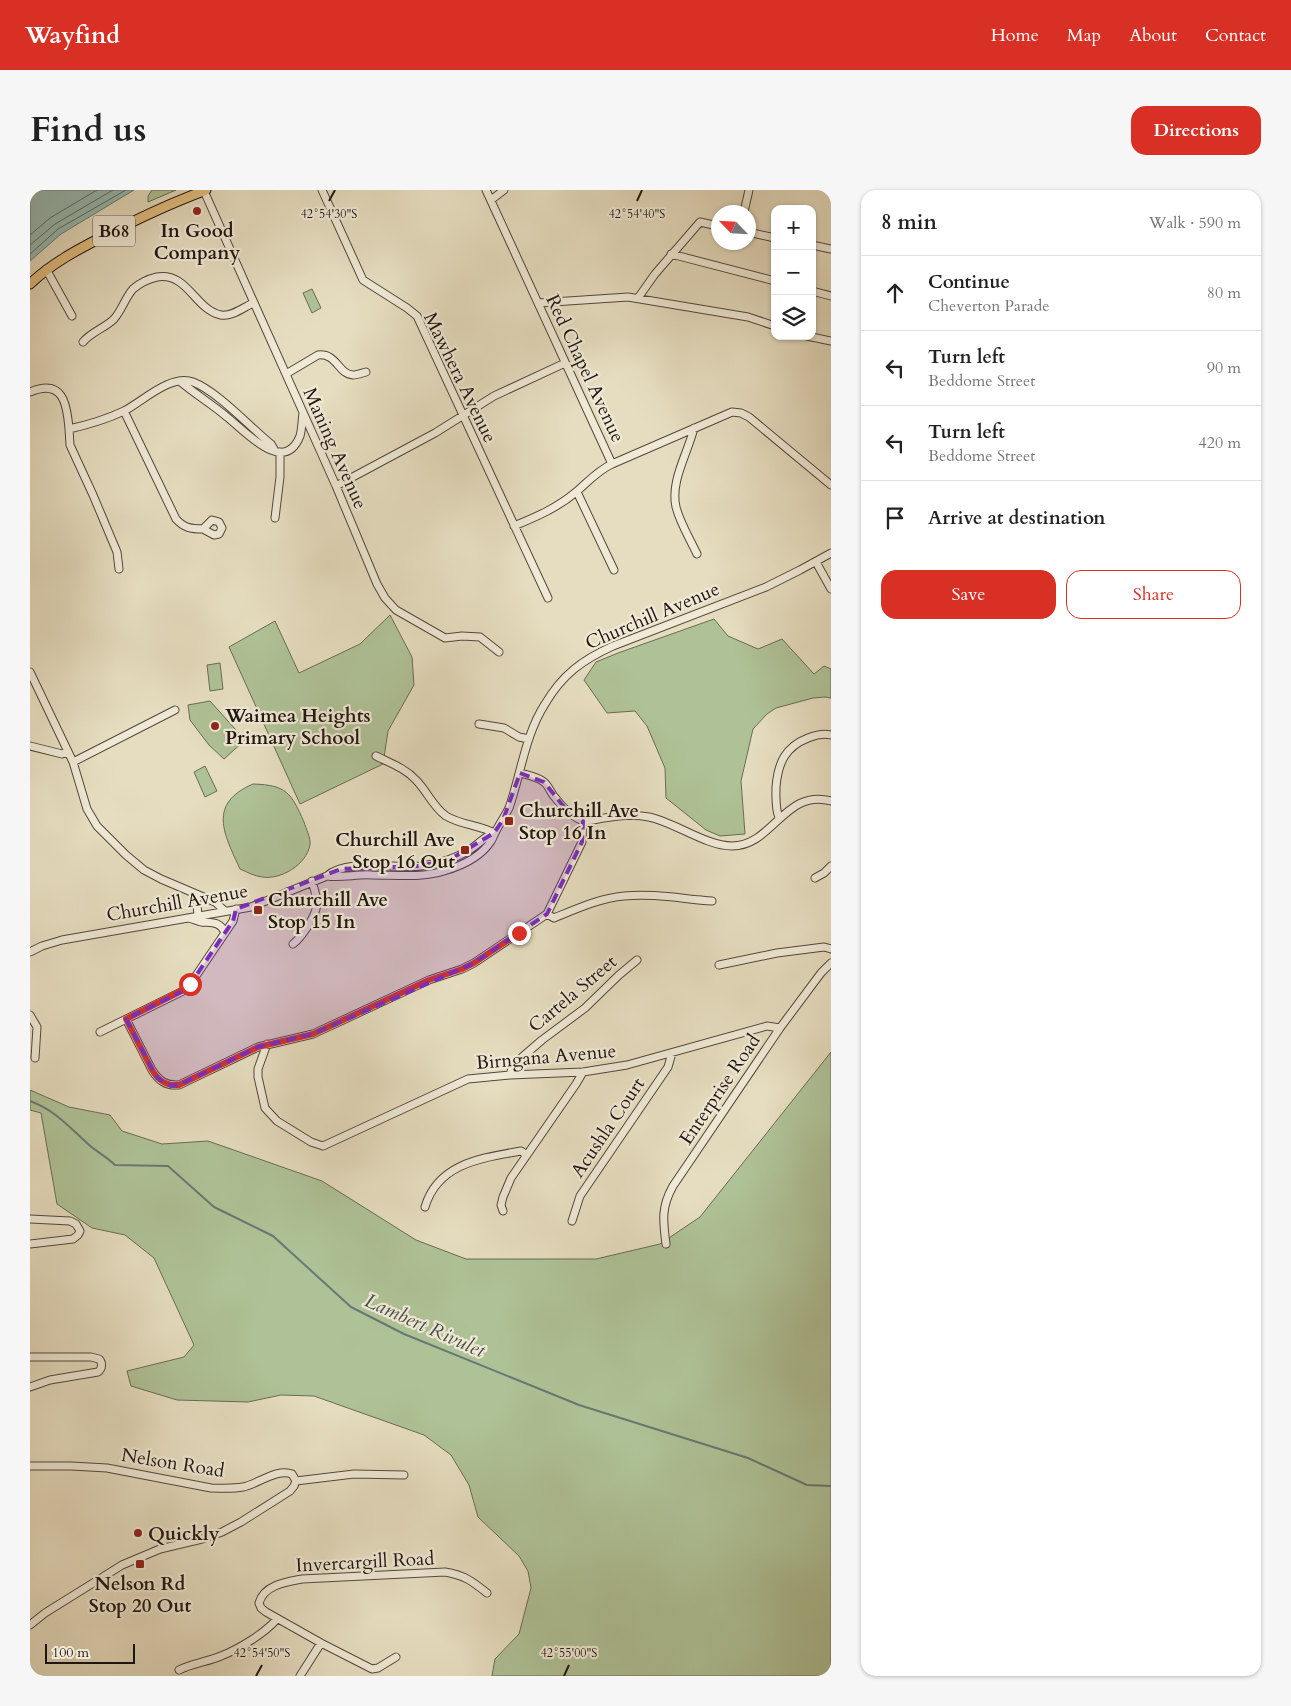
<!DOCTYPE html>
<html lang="en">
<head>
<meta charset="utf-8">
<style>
	body { margin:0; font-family:Cardo,serif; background:#f6f6f6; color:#222 }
	.controls { position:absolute; right:15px; top:15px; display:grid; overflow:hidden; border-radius:10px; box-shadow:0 1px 4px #0004 }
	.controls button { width:45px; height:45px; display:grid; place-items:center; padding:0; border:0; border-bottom:1px solid #e0e0e0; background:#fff; color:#222; font:25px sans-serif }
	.compass { position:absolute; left:681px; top:15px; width:45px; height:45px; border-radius:50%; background:#fff; box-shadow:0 1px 4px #0004; rotate:295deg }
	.scale { position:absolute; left:15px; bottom:12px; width:90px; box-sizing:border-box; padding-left:5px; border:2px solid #201510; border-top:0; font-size:14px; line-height:18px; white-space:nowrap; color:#201510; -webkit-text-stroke:4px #efe9d6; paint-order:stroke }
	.stop { position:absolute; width:15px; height:15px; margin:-11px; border:4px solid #d93025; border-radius:50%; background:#fff }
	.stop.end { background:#d93025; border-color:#fff; box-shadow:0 1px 5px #0008 }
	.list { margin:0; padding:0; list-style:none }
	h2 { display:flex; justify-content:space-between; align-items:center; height:65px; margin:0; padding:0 20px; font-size:21px }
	h2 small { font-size:16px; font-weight:400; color:#767676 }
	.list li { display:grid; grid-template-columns:32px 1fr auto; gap:15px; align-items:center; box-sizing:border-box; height:75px; padding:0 20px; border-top:1px solid #e0e0e0 }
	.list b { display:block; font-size:19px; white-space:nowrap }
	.list p { margin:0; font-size:16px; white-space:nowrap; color:#767676 }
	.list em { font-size:16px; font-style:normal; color:#767676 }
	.actions { display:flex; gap:10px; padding:15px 20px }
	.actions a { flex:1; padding:11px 0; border:1px solid #d93025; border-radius:15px; text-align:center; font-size:18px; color:#d93025 }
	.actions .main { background:#d93025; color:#fff }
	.icon { flex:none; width:28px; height:28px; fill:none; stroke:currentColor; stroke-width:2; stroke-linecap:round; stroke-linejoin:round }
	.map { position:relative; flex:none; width:801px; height:1486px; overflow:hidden; border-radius:15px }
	header { display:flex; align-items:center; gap:30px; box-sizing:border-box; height:70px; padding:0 25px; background:#d93025; color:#fff }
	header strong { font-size:24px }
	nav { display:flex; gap:28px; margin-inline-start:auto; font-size:18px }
	.intro { display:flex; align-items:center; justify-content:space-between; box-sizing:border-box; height:120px; padding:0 30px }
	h1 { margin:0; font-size:35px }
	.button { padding:12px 22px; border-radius:15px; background:#d93025; color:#fff; font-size:18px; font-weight:700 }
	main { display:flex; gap:30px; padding:0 30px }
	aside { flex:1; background:#fff; border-radius:15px; box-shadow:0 1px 4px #0004 }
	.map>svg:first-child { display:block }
	.green { fill:#afc297; stroke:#686c54 }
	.water { fill:#96bbb5; stroke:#677973 }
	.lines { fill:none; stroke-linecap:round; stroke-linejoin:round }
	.shore { stroke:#5b6862; stroke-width:1 }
	.stream { stroke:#677973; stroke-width:2 }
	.minor-casing { stroke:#52473c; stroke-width:9 }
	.major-casing { stroke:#201510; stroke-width:11 }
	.minor { stroke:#efe9d6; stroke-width:7 }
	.major { stroke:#e3be80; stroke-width:9 }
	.route { stroke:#d93025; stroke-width:6 }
	.marked { fill:#7b2cbf; fill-opacity:0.2; stroke:#7b2cbf; stroke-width:4; stroke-dasharray:10 6; stroke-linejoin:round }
	.ticks { fill:none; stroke:#201510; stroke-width:2 }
	.poi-dot { fill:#8f2418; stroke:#efe9d6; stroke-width:2 }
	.labels { text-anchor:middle; stroke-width:4.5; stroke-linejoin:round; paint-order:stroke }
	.shield { fill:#efe9d6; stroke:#5e554b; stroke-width:1 }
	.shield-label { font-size:18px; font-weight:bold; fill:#201510 }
	.poi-label { font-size:19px; font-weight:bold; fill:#201510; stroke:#efe9d6; text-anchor:start }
	.street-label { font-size:19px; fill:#201510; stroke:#efe9d6 }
	.water-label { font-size:20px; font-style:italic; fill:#494f4a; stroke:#efe9d6 }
	.ticks-label { font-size:12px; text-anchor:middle; fill:#201510; stroke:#efe9d6; stroke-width:4.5; stroke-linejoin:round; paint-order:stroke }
</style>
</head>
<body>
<header>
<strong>Wayfind</strong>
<nav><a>Home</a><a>Map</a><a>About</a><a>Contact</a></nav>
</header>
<div class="intro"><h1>Find us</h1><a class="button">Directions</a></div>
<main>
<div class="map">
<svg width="801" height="1486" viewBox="0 0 801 1486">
	<rect width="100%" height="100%" fill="#e6ddc0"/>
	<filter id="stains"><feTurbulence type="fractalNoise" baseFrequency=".004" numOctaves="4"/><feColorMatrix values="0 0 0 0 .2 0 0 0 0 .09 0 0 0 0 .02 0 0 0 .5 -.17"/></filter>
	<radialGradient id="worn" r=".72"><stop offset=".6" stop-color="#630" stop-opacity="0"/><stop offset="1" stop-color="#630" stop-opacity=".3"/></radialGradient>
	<path class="green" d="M122,0H146L118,12V6Z
		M282,99L291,118L282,123L273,103Z
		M360,425L382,467L384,495L358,541L353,574L270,614L199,457L245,431L269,483L330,454Z
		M684,429L698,446L728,459L752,449L784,484L794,476L801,479V508L795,507L783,508L746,518L737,524L723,539L711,591L715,644L690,646L676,640L636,608L635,578L617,536L605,521L577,523L554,490L566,472L588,463Z
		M190,473L193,499L180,501L177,475Z
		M180,511L215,550L194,569L179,555L160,530L158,515Z
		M175,576L187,601L175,607L164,582Z
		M223,594C257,595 261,603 274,632C276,639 281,648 280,655C276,675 251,690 232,687C224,686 217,682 210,679C194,644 177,614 223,594Z
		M801,862V1486H462L465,1469L489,1444L501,1398L498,1381L489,1366L448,1327L439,1295L421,1265L394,1245L284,1206L251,1205L218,1212L147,1210L101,1196L97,1181L154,1167L164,1155L124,1068L95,1045L62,1038L27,1014L11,923L0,920V900L39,917L80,925L92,941L132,954L178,951L292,991L386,1050L436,1069H566L630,1054L670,1027Z"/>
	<path class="water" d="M0,0H104L31,44L0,71Z"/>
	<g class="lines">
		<path class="shore" d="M0,45L20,28L67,0
			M0,55L25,34L83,0
			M0,64L28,39L96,0"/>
		<path class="stream" d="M0,911C26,921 37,935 57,953C65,961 76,966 85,975L138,976L184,1017L243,1046L321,1117L374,1144L549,1215L718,1268L777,1295L801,1296"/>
		<g class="minor-casing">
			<path id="minor" d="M292,0L333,90L377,118L387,126L518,408
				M456,0L582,274L702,222L711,223L719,227L801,295
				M174,1L306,296L347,394L355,408L366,420L415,448L432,446L450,447L469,462
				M461,10L474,0
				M714,22L719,0
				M718,42L745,48
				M782,55L801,59
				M641,64L745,91
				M16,79L42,126
				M782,101L801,106
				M608,108L625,84L670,32L688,36
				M508,113L598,107L718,127L745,136
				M777,146L801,151
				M53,152C61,142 75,138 84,129C92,120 95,108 103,99C110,93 118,89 127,87C158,82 165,120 191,125C202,127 214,117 223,113
				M256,184L288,165C307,163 308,184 323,185C327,185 332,183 336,182
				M151,192C165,204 182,214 197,227C215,241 254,286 270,246C272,239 272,230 273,223
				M0,202C33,188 37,214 39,239C57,235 77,229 94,221C112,212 140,184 163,192C187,201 220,237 241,254L245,261
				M94,221L146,329C154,338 161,339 173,339L182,330L189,332L192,338L189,344L184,345L173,339
				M664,238C658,263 640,291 646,317C650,333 660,349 667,364
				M39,239L40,255L63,305L87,362L89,379
				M306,296L405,243L464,206L535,173
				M547,302L584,380
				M245,328L250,287V262
				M484,336C506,327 527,318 546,302C558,292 567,281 582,274
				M786,372L801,399
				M0,482L43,572L57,619L67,636L96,665L114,680L131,689L185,712L195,721
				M449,534L474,538L489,547L499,549
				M0,556L32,564L38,562
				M346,566C360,573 375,578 386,590C397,601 403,617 416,626C431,635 449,635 464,643
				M43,572L145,520
				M490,583C497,585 508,587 514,592C518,595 520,601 523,605C531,615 539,625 551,630C557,632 567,629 574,628C589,626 604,624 619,627C644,632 676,656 702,656C743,656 755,598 801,611
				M749,628C745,617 746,609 746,597C748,573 755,557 778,548C786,545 793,543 801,545
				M297,686C312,688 327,684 342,685C365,685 391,688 414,681C431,676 451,667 461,651C463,648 464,644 466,641C470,633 475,626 479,618C491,584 495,545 515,514C532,485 552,470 583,456L736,397L770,380L801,363
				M785,688L794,683L801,676
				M166,705L168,725
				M517,724L524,728C546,719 570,708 594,706C623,703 653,709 682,711
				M159,728C163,729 167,731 171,732C182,733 190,731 195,743
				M263,754C272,747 286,726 287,714C287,707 284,698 282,691
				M0,762L12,756L32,750L221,717L297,686C316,668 366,679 391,676C410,673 426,669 442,658C450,653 455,646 464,643
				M689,775L747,763L794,757L801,759
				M0,825L7,837L5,868
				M96,829L122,880C129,891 136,896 149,895L228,857L283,844L399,790L432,779L444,773L517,724L552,652L553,631
				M70,842L157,799L203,731L206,719
				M237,854L228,879V887L235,918L247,931L281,952L293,956L438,889L480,885L553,882L597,875L737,836L750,838
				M480,885L483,875L512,850L555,818L589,785L607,770
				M395,1017C408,973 452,968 491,961L497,965
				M473,1021L471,1015L473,1007L481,988L546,894L553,882
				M0,1029L40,1031L46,1034L50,1041L48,1045L43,1049L0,1054
				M542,1031L550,1006L638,877L642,863
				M636,1054C633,1031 631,1017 643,996L750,838L791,783L801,773
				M0,1167H61L69,1169C73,1173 72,1179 68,1182L20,1190L0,1197
				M0,1276H41L77,1278L181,1298C192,1298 202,1299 213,1297C228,1294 247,1278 262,1284L266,1291L264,1296L260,1301L211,1332L192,1342L172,1349L130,1359L92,1375L15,1423L0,1435
				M266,1291L324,1284L374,1285
				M366,1467L348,1478L342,1479L291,1453L236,1422L231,1418L229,1413C234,1395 256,1392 272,1389L415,1382C434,1385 442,1391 457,1403
				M149,1480C163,1473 177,1472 191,1466C209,1459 235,1443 247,1429
				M270,1486L291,1453"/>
		</g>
		<g class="major-casing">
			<path id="major" d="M0,94C22,73 47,60 74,46C107,29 141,13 176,0"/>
		</g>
		<use href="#minor" class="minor"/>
		<use href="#major" class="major"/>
	</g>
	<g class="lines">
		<path class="route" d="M160,794L157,798L96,829L122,880C129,891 136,896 149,895L228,857L283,844L399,790L432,779L444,773L489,743"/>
	</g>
	<path class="marked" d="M490,583L514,592L539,623L553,631L552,652L517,724L444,773L283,844L228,857L149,895L141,896L127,888L96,829L157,799L203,731L206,719L311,679L389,676L419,670L464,643L473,630Z"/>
	<path class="ticks" d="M299,11L305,0M607,11L612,0M226,1486L232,1475M534,1486L539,1475"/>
	<g class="poi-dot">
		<circle cx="167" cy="21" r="5"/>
		<circle cx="185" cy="536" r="5"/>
		<rect x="474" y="626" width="10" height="10" rx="2.5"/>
		<rect x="430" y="655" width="10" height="10" rx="2.5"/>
		<rect x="223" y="715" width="10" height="10" rx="2.5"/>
		<circle cx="108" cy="1343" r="5"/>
		<rect x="105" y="1369" width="10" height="10" rx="2.5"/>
	</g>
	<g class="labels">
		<rect class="shield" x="63" y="25.5" width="42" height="31" rx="4"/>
		<g class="shield-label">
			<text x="84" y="47">B68</text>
		</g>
		<g class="poi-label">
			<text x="167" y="47" text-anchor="middle">In Good<tspan x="167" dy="22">Company</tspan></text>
			<text x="195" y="532">Waimea Heights<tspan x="195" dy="22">Primary School</tspan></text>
			<text x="489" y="627">Churchill Ave<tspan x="489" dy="22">Stop 16 In</tspan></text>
			<text x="425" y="656" text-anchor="end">Churchill Ave<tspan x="425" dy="22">Stop 16 Out</tspan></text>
			<text x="238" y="716">Churchill Ave<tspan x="238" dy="22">Stop 15 In</tspan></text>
			<text x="118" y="1350">Quickly</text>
			<text x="110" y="1400" text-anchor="middle">Nelson Rd<tspan x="110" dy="22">Stop 20 Out</tspan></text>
		</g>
		<g class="street-label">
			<text transform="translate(556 178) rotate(65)" y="7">Red Chapel Avenue</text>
			<text transform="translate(431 187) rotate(64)" y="7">Mawhera Avenue</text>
			<text transform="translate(306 258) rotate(66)" y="7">Maning Avenue</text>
			<text transform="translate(622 425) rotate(-23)" y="7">Churchill Avenue</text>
			<text transform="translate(147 712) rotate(-10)" y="7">Churchill Avenue</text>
			<text transform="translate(542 803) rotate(-40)" y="7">Cartela Street</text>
			<text transform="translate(516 866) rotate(-5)" y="7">Birngana Avenue</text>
			<text transform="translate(689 899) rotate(-56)" y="7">Enterprise Road</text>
			<text transform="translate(577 937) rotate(-56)" y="7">Acushla Court</text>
			<text transform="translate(143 1272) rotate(9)" y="7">Nelson Road</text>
			<text transform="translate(335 1371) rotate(-3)" y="7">Invercargill Road</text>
		</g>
		<g class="water-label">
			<text transform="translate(395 1135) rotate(24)" y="7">Lambert Rivulet</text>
		</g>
	</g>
	<g class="ticks-label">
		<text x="299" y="28">42°54'30"S</text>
		<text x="607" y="28">42°54'40"S</text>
		<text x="232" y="1467">42°54'50"S</text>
		<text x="539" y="1467">42°55'00"S</text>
	</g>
	<rect width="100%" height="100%" filter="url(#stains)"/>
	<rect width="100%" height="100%" fill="url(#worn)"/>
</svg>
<div class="controls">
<button>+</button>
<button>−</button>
<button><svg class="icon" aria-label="layers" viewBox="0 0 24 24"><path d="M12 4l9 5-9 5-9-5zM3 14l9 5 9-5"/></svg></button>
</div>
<svg class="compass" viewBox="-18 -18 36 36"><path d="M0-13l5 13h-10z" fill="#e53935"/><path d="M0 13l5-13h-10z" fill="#767676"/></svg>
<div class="scale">100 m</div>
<div class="stop" style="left:160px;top:794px"></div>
<div class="stop end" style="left:489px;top:743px"></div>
</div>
<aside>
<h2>8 min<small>Walk · 590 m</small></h2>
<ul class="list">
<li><svg class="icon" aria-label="ahead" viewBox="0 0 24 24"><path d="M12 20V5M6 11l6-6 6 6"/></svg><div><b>Continue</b><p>Cheverton Parade</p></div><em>80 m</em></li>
<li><svg class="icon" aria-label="left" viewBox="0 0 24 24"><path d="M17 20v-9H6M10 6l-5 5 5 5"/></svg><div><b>Turn left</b><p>Beddome Street</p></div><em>90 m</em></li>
<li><svg class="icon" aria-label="left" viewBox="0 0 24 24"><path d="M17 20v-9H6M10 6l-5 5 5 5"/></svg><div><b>Turn left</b><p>Beddome Street</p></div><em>420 m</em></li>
<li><svg class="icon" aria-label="arrive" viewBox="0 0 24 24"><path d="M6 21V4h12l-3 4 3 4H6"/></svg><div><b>Arrive at destination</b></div></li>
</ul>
<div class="actions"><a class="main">Save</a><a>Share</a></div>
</aside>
</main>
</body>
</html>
